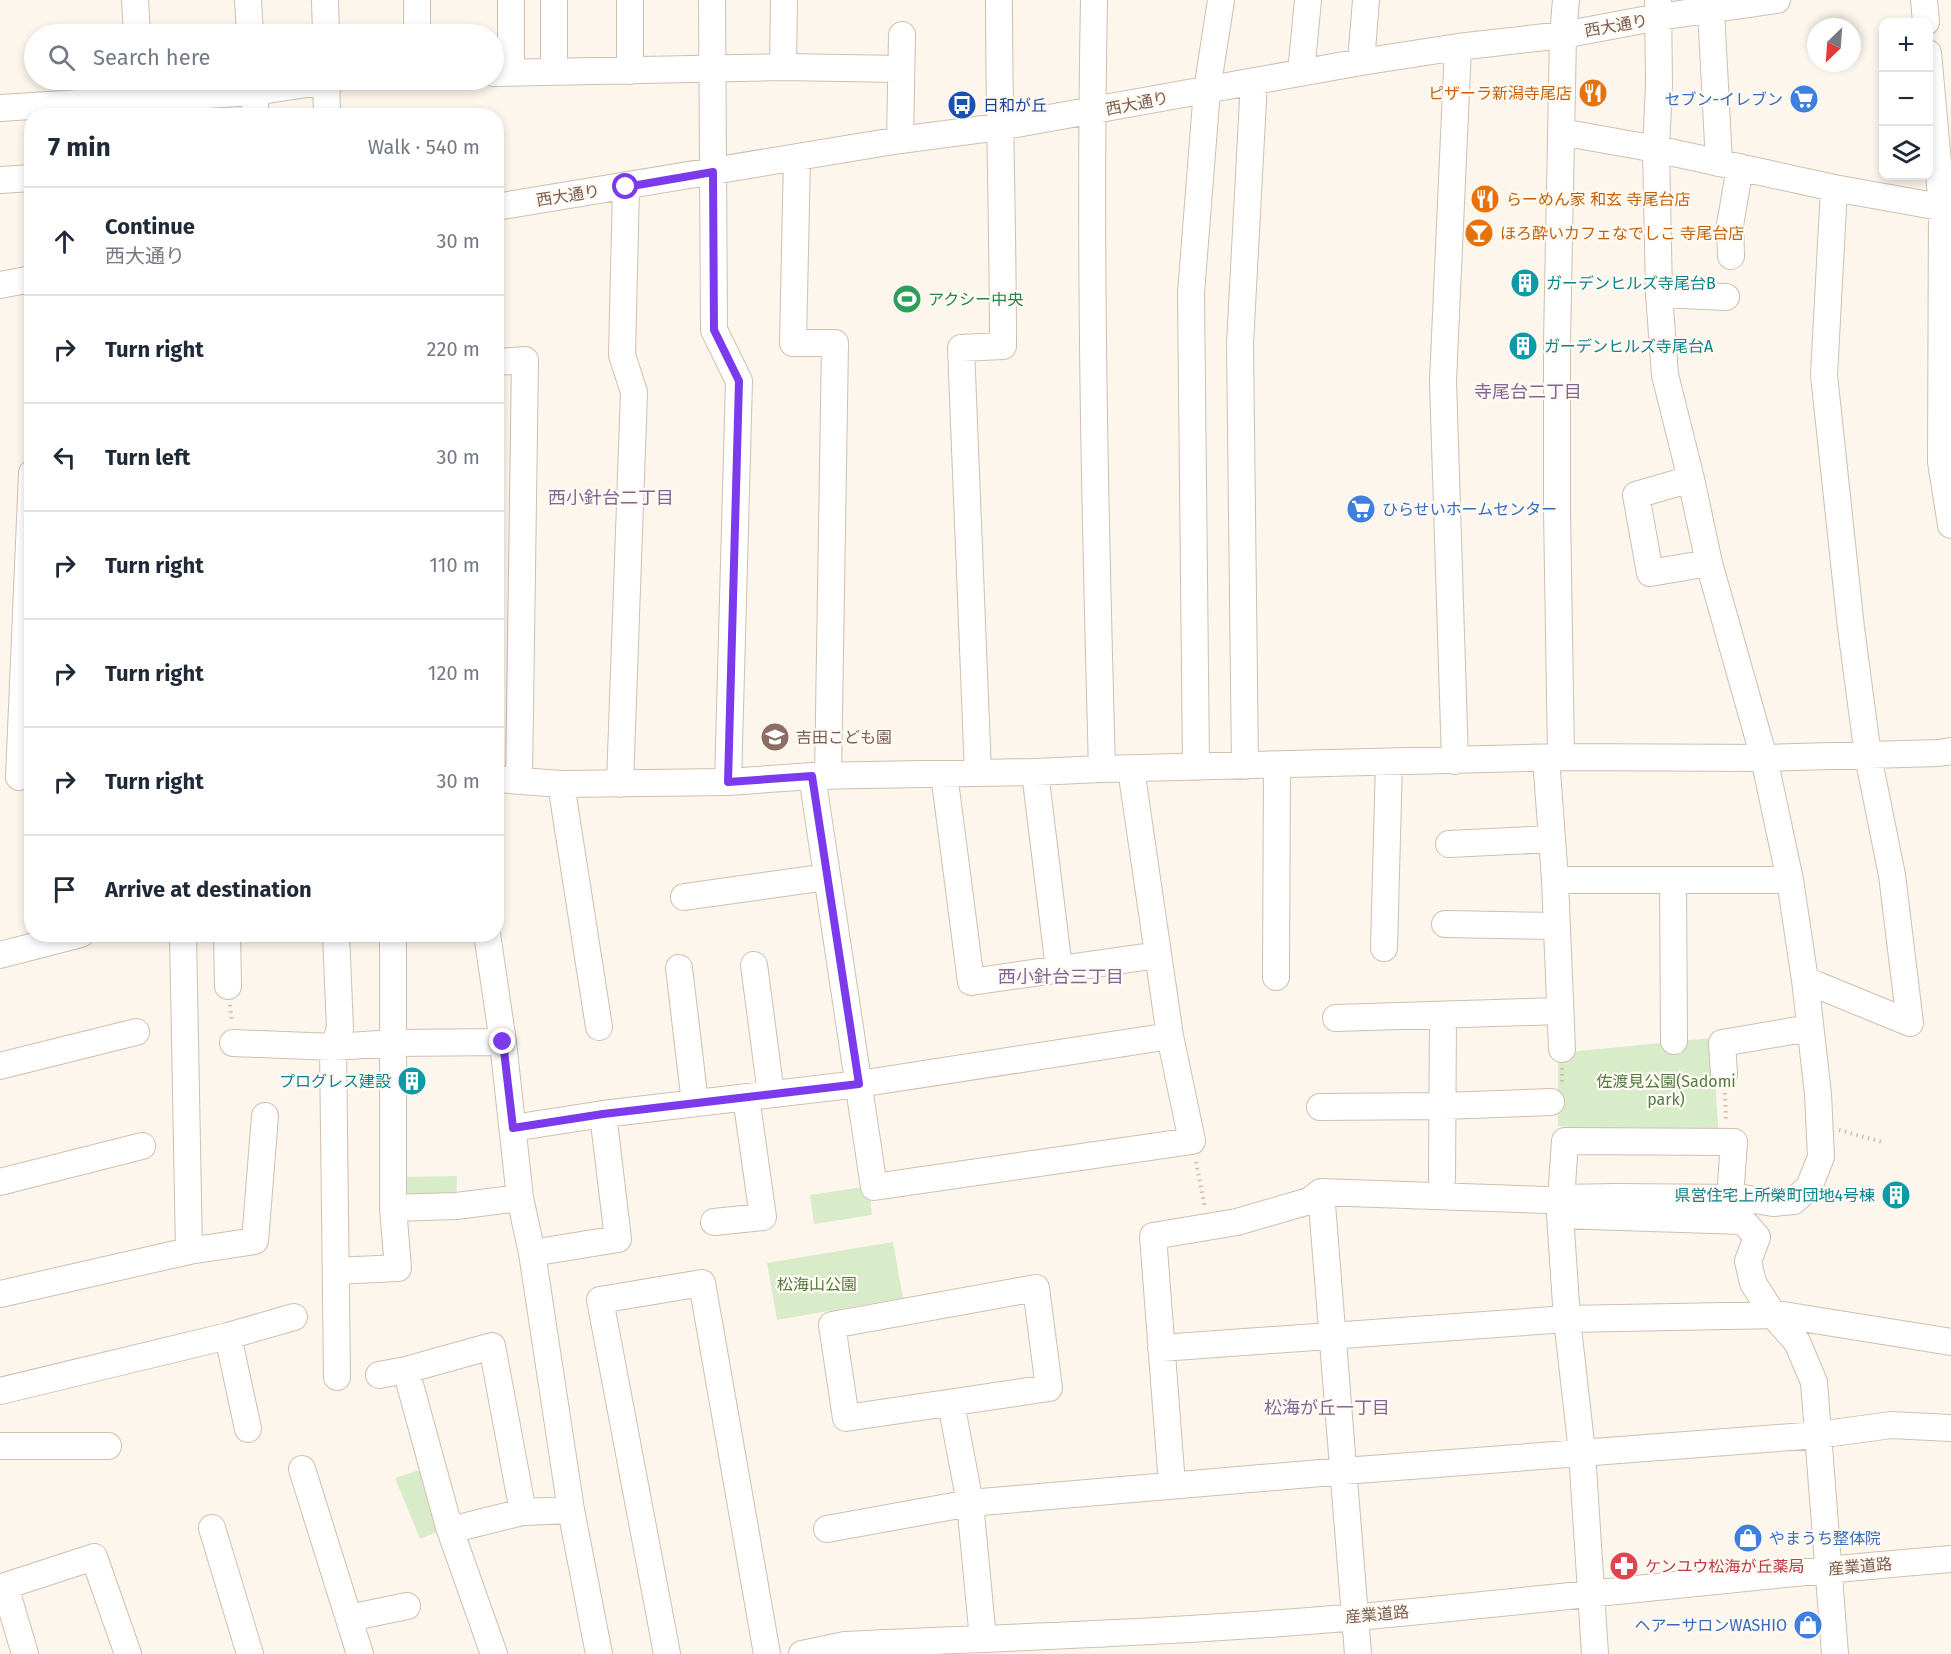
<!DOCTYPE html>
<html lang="en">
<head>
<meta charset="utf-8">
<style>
	body { margin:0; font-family:"Fira Sans","Noto Sans JP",sans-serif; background:#f2f2f3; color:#1f2937 }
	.controls { position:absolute; right:18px; top:18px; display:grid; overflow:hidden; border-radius:12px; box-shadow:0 3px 9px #0003 }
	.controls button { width:54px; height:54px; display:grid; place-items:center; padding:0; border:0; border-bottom:2px solid #e0e1e3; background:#fff; color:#1f2937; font:30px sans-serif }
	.compass { position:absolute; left:1807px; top:18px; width:54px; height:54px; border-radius:50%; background:#fff; box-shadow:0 3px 9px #0003; rotate:205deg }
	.stop { position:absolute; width:18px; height:18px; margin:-14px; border:4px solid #7c3aed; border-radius:50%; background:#fff }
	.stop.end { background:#7c3aed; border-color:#fff; box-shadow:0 2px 6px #0008 }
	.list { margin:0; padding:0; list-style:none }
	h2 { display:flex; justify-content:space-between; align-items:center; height:78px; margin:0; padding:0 24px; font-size:26px }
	h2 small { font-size:20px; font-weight:400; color:#747a83 }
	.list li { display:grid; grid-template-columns:39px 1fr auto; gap:18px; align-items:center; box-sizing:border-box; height:108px; padding:0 24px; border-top:2px solid #e0e1e3 }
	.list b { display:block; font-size:22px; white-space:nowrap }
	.list p { margin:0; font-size:20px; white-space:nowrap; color:#747a83 }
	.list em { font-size:20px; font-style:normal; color:#747a83 }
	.icon { flex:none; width:33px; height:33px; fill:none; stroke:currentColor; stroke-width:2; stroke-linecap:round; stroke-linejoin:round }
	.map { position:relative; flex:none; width:1951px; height:1654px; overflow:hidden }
	.search { position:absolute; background:#fff; box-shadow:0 3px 9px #0003; left:24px; top:24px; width:480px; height:66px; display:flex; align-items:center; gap:15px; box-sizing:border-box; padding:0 21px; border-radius:33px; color:#747a83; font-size:22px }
	.panel { position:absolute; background:#fff; box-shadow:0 3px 9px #0003; left:24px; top:108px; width:480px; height:834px; border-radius:24px }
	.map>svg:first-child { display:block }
	.green { fill:#d8ecc9 }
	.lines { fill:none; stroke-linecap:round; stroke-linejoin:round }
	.minor-casing { stroke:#d1beb0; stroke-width:28 }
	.path { stroke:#d9b8a5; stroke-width:4; stroke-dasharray:1.5 4.5; stroke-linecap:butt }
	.minor { stroke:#fff; stroke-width:26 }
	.route { stroke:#7c3aed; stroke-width:8 }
	.labels { text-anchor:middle; stroke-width:4.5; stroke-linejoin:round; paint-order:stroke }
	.street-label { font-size:16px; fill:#7a5c4d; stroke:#fffaf3 }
	.food-label { font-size:16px; fill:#c56008; stroke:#fffaf3; text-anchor:start }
	.shop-label { font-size:16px; fill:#366cbe; stroke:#fffaf3; text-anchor:end }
	.transit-label { font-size:16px; fill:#164399; stroke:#fffaf3; text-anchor:start }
	.culture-label { font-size:16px; fill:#0d838f; stroke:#fffaf3; text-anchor:start }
	.leisure-label { font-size:16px; fill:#27864d; stroke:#fffaf3; text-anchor:start }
	.education-label { font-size:16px; fill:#785e54; stroke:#fffaf3; text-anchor:start }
	.park-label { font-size:16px; fill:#537a41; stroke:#fffaf3 }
	.health-label { font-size:16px; fill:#be3a42; stroke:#fffaf3; text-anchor:start }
	.neighbourhood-label { font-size:18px; fill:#846695; stroke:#fffaf3 }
</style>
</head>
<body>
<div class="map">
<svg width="1951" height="1654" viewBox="0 0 1951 1654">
	<rect width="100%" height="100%" fill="#fdf6ec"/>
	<path class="green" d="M1712,1038L1719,1138H1583L1582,1128L1558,1126V1053Z
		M457,1176L456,1206L393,1208L394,1177Z
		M869,1186L872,1215L814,1224L810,1195Z
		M893,1242L903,1298L777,1320L767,1263Z
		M432,1466L449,1527L420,1539L395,1478Z"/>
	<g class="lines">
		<g class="minor-casing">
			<path id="minor" d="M135,0L137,34
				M248,0L250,34
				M325,0L326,34
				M417,0V34
				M511,0V72
				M630,0V71
				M712,0L714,330L739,381L728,782
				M1094,0C1089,256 1095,512 1102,769
				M1924,0L1926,22
				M1711,10L1719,163
				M1928,53L1942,207L1941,462L1951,525
				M1361,62L1366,0
				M783,67L784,0
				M554,71V0
				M494,73L783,67L901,69
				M1301,73L1308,0
				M253,80L256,116
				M326,80L327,116
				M0,108L254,92L333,80
				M1561,132L1656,149L1834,188L1951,209
				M900,140L902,35
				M797,157L793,343H835L828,776
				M0,180L32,178
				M496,207L900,140L999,127L1361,62L1458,47L1563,35L1659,17L1777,0
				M1731,256L1730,225L1740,167
				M0,285L32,279
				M1659,294L1726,297
				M496,362L525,360L519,780
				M1691,479L1636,495L1650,573L1709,563
				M1561,757L1557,509V343L1563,35L1566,0
				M1546,758L1555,880L1562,1049
				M1455,761L1443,381L1458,47
				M1245,766L1240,344L1254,81
				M1196,767L1191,293L1207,90L1221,0
				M1035,772L1059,969
				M978,773L961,348L1003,346C1003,231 999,115 999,0
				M944,774L971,982L1158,955
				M812,776L874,1187L1192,1141L1170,1036L1131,769
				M19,777L32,473
				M496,779L561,784L728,782L812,776L1035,772L1102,769L1561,757L1764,758L1939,753L1951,751
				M561,784L599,1027
				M620,784L634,392L622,355L626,187
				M1449,844L1552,839
				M1555,880H1790
				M1673,881L1674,1041
				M684,897L827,877
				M1445,924L1557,926
				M183,934L189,1251
				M227,934L228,986
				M336,934L340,1029L333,1047L337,1377
				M487,934L503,1042L520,1198L532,1253L571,1510L599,1654
				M1384,948L1389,762
				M0,955L81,934
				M754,965L771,1094
				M679,968L695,1103
				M1276,977L1277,765
				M1805,980L1910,1023L1892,875L1868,756L1851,628L1824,375L1834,188
				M1336,1018L1560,1011
				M233,1043L333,1047L395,1043L503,1042
				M0,1066L136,1032
				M1724,1074L1722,1043L1810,1028
				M1320,1107L1443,1106L1551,1102
				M513,1128L603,1114L859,1084L1170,1036
				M1442,1179L1443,1015
				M0,1182L142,1146
				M1321,1192L1358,1654
				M393,1208L456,1206L520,1198
				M1560,1215L1743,1221L1757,1237L1748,1261L1753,1283L1774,1316L1797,1342L1814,1382L1835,1654
				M714,1222L763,1217L746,1097
				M532,1253L618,1239L603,1114
				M336,1271L398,1268L393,1208V934
				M1036,1288L1049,1388L846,1418L832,1325Z
				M0,1294L189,1251L255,1241L265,1116
				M228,1336L248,1429
				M1161,1348L1567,1319L1783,1315L1951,1342
				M406,1370L449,1527L494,1654
				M379,1375L406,1370L492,1346L523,1512
				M0,1391L228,1336L294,1317
				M951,1403L970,1503L983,1639
				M0,1446H108
				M302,1469L360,1654
				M1172,1485L1153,1236L1237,1222L1309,1201L1321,1192L1546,1200L1560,1198L1615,1197L1743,1198L1773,1203L1794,1201L1809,1187L1821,1157L1818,1094L1805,980L1790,880L1764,758L1709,563L1691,479L1665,375L1659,294L1656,149L1659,85L1658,0
				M212,1528L250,1654
				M827,1529L970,1503L1344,1471L1818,1435L1891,1425L1951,1428
				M450,1530L523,1512L571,1510
				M349,1618L407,1606
				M25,1654L5,1586L94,1557L128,1654
				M667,1654L600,1300L702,1283L767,1654
				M802,1654L845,1645C1016,1637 1187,1632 1357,1617C1555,1599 1753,1575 1951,1559
				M1595,1654L1582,1452L1567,1319L1560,1215L1565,1141L1734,1142L1730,1198"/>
		</g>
		<path class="path" d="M230,1005L232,1022
			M1562,1068V1084
			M1725,1093L1726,1121
			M1839,1130L1882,1142
			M1196,1162L1205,1208"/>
		<use href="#minor" class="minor"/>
	</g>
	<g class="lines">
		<path class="route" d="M503,1042L513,1128L603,1114L859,1084L812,776L728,782L739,381L714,330L713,172L626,187"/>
	</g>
	<defs>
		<g id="restaurant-disc" transform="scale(1.5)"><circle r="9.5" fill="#e8710a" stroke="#fffaf3"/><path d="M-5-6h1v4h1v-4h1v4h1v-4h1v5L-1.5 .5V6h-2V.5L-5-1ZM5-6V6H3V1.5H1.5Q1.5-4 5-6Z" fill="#fff"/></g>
		<g id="supermarket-disc" transform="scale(1.5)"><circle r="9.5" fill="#3f7fe0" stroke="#fffaf3"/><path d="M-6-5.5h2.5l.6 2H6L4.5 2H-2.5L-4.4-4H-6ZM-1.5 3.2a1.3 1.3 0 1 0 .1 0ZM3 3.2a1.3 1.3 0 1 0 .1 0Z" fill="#fff"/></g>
		<g id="bus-disc" transform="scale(1.5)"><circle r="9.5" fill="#1a4fb4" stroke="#fffaf3"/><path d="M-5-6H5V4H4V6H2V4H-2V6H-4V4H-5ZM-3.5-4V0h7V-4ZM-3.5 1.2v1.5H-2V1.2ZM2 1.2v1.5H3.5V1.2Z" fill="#fff"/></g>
		<g id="bar-disc" transform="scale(1.5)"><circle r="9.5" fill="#e8710a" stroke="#fffaf3"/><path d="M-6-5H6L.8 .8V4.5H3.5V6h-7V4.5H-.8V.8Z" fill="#fff"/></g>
		<g id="building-disc" transform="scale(1.5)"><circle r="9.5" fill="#0f9aa8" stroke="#fffaf3"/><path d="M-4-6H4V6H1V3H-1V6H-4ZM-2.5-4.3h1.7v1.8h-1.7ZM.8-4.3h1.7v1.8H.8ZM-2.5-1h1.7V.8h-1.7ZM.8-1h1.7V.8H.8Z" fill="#fff"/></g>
		<g id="stadium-disc" transform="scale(1.5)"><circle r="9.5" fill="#2e9e5b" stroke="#fffaf3"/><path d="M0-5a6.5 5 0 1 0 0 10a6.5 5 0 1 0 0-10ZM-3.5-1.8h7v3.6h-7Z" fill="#fff"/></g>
		<g id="school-disc" transform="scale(1.5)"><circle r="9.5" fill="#8d6e63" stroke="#fffaf3"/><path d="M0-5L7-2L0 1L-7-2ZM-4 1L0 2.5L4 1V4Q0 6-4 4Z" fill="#fff"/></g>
		<g id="shop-disc" transform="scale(1.5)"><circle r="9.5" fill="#3f7fe0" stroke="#fffaf3"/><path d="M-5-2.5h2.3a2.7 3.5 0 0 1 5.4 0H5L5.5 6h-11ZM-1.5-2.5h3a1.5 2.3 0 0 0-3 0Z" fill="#fff"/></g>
		<g id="pharmacy-disc" transform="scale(1.5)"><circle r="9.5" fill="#e0444e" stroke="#fffaf3"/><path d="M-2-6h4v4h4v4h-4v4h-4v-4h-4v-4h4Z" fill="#fff"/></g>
	</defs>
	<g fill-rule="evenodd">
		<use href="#restaurant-disc" x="1593" y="93"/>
		<use href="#supermarket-disc" x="1804" y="99"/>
		<use href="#bus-disc" x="962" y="105"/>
		<use href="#restaurant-disc" x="1485" y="199"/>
		<use href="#bar-disc" x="1479" y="233"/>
		<use href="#building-disc" x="1525" y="283"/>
		<use href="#stadium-disc" x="907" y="299"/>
		<use href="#building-disc" x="1523" y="346"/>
		<use href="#supermarket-disc" x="1361" y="509"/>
		<use href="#school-disc" x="775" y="737"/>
		<use href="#building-disc" x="412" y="1081"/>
		<use href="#building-disc" x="1896" y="1195"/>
		<use href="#shop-disc" x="1748" y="1538"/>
		<use href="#pharmacy-disc" x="1624" y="1566"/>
		<use href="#shop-disc" x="1808" y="1625"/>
	</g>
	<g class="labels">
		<g class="street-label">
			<text transform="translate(1616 25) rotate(-10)" y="6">西大通り</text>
			<text transform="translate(1137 103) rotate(-11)" y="6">西大通り</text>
			<text transform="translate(568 195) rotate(-9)" y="6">西大通り</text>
			<text transform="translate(1860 1566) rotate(-5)" y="6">産業道路</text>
			<text transform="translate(1377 1614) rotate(-5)" y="6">産業道路</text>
		</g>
		<g class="food-label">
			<text x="1572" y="99" text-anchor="end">ピザーラ新潟寺尾店</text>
			<text x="1506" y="205">らーめん家 和玄 寺尾台店</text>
			<text x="1500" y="239">ほろ酔いカフェなでしこ 寺尾台店</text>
		</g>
		<g class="shop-label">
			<text x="1783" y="105">セブン-イレブン</text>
			<text x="1382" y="515" text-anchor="start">ひらせいホームセンター</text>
			<text x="1769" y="1544" text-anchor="start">やまうち整体院</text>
			<text x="1787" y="1631">ヘアーサロンWASHIO</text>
		</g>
		<g class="transit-label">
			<text x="983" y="111">日和が丘</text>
		</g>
		<g class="culture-label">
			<text x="1546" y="289">ガーデンヒルズ寺尾台B</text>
			<text x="1544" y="352">ガーデンヒルズ寺尾台A</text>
			<text x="391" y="1087" text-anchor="end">プログレス建設</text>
			<text x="1875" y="1201" text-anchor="end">県営住宅上所榮町団地4号棟</text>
		</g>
		<g class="leisure-label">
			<text x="928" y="305">アクシー中央</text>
		</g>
		<g class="education-label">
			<text x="796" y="743">吉田こども園</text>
		</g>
		<g class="park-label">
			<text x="1666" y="1087">佐渡見公園(Sadomi<tspan x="1666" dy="18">park)</tspan></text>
			<text x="817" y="1290">松海山公園</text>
		</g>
		<g class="health-label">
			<text x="1645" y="1572">ケンユウ松海が丘薬局</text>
		</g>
		<g class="neighbourhood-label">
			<text x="1528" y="398">寺尾台二丁目</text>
			<text x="611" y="504">西小針台二丁目</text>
			<text x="1061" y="983">西小針台三丁目</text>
			<text x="1327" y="1414">松海が丘一丁目</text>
		</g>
	</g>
</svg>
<div class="controls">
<button>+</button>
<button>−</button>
<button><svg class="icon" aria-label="layers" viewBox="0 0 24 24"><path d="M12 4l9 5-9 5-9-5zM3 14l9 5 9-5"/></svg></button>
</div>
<svg class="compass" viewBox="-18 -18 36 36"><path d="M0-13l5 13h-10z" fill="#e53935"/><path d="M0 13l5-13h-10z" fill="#747a83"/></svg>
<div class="stop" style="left:626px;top:187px"></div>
<div class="stop end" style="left:503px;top:1042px"></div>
<div class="search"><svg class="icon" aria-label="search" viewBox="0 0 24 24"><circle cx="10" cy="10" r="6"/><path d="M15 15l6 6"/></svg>Search here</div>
<section class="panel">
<h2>7 min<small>Walk · 540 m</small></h2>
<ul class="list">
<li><svg class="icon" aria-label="ahead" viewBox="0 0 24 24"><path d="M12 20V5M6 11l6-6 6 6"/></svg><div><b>Continue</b><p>西大通り</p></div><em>30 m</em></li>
<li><svg class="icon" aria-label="right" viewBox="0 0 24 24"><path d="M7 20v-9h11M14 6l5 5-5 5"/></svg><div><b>Turn right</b></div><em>220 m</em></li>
<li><svg class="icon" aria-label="left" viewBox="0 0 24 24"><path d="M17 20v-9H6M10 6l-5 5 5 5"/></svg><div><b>Turn left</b></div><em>30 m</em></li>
<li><svg class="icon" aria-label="right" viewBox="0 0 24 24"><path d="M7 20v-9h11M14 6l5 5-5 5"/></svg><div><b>Turn right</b></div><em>110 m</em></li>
<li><svg class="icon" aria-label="right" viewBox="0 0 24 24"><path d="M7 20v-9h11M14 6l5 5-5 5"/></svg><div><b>Turn right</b></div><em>120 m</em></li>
<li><svg class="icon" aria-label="right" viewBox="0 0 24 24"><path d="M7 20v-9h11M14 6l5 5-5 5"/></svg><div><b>Turn right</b></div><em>30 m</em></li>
<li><svg class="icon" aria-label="arrive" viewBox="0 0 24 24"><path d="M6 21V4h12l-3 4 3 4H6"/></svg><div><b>Arrive at destination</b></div></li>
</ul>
</section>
</div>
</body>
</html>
